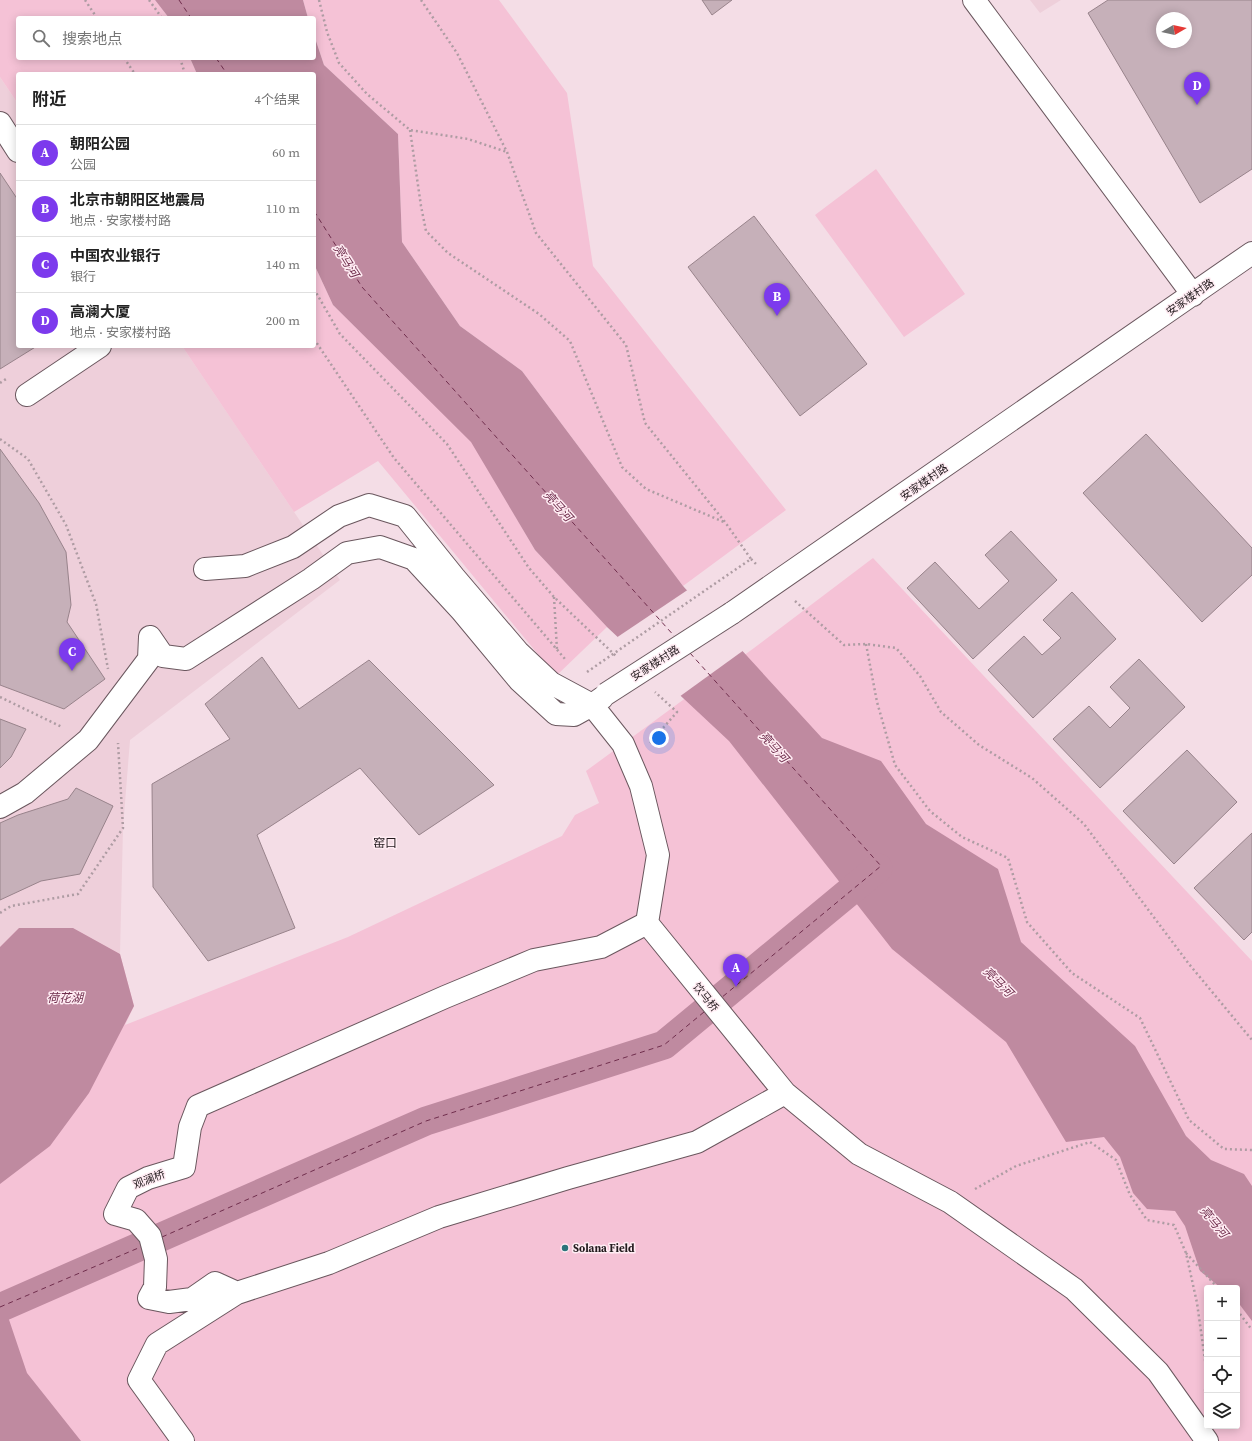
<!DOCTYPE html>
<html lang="zh">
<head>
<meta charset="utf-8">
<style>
	body { margin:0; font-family:"Source Serif 4","Noto Sans SC",serif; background:#f6f6f6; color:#222 }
	.controls { position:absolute; right:12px; bottom:12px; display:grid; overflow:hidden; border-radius:4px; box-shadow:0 2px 10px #0003 }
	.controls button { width:36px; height:36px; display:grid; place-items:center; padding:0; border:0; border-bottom:1px solid #e0e0e0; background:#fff; color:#222; font:20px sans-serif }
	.compass { position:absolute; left:1156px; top:12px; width:36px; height:36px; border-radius:50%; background:#fff; box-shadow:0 2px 10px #0003; rotate:81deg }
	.you { position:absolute; left:659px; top:738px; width:14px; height:14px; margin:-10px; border:3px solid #fff; border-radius:50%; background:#1a73e8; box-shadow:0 0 0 6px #1a73e833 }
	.badge { display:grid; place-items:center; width:26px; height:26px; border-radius:50%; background:#7c3aed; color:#fff; font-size:13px; font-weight:700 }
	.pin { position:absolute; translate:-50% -33px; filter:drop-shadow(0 1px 2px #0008) }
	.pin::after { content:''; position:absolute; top:21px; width:14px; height:12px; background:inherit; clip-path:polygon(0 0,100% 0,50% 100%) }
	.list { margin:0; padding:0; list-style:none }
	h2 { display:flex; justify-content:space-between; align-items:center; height:52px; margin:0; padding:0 16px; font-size:17px }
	h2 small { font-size:13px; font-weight:400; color:#767676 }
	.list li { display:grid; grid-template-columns:26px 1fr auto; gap:12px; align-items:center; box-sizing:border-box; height:56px; padding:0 16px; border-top:1px solid #e0e0e0 }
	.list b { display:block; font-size:15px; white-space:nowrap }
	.list p { margin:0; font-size:13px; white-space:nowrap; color:#767676 }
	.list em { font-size:13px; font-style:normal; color:#767676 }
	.icon { flex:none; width:22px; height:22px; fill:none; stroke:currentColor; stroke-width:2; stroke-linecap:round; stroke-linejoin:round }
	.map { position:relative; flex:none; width:1252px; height:1441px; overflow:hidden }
	.search { position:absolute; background:#fff; box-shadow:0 2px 10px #0003; left:16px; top:16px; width:300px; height:44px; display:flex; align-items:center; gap:10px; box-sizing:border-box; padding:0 14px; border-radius:4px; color:#767676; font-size:15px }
	.panel { position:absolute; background:#fff; box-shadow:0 2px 10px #0003; left:16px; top:72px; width:300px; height:276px; border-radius:4px }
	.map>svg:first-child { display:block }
	.built { fill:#eecfda }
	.green { fill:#f5c2d6; fill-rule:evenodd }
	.water { fill:#bf8aa0 }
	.pier { fill:#f4dde6 }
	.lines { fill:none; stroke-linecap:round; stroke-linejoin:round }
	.canal { stroke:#bf8aa0; stroke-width:29 }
	.ferry { stroke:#702e4d; stroke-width:1; stroke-dasharray:5 4; stroke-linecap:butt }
	.building { fill:#c6b0b9; stroke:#98838b; fill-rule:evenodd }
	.minor-casing { stroke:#6a575e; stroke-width:24 }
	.path { stroke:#ae9ca3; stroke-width:2.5; stroke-dasharray:2 3; stroke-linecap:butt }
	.minor { stroke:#fff; stroke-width:22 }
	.minor-bridge-casing { stroke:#6a575e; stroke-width:24; stroke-linecap:butt }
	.path-bridge { stroke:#ae9ca3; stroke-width:2.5; stroke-dasharray:2 3; stroke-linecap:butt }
	.minor-bridge { stroke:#fff; stroke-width:22 }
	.poi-dot { fill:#2a747a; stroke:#ffecf3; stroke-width:1.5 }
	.labels { text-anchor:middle; stroke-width:3; stroke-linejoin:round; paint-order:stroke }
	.street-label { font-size:11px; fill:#231b1e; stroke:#ffecf3 }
	.poi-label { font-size:11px; font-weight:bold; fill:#231b1e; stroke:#ffecf3; text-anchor:start }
	.water-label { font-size:12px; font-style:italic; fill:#702e4d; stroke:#ffecf3 }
	.neighbourhood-label { font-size:12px; fill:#231b1e; stroke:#ffecf3 }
</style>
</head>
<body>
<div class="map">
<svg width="1252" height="1441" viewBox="0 0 1252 1441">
	<rect width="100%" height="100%" fill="#f4dde6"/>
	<path class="built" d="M1030,0H1061L1040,13Z
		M0,77L18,104V346H182L340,580L130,740L123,828L120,954L73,928H19L0,947Z"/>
	<path class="green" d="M0,0H155L169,18H18V58H190L197,74H18V104L0,77Z
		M303,0H499L567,93L593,266L786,510L683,586L522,371L460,326L402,242L398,134L324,65L314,35V18H308Z
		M876,169L965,294L904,337L815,215Z
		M314,264L333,305L472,442L535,550L607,627L556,676L378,461L294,512L182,346H314Z
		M873,558L1252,961V1441H0V947L19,928H73L120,954L134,1006L125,1025L348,937L562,836L575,815L599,803L586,771L754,648ZM1207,1288H1237V1426H1207Z"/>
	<path class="water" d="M155,0H303L308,18H169Z
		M314,35L324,65L398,134L402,242L460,326L522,371L683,586L822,738L881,761L926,824L998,869L1021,942L1135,1046L1186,1136L1211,1160L1244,1174L1252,1186V1321L1237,1301V1288H1221L1200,1271L1185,1226L1175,1211L1147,1209L1133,1193L1120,1157L1104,1137L1066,1142L1006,1042L892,949L729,741L607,627L535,550L471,442L333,305L314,264V74H197L190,58H314Z
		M19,928H73L120,954L134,1006L89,1093L50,1146L0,1184V947Z
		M0,1293L27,1373L81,1441H0Z"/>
	<path class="pier" d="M689,589L744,650L679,697L616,638Z"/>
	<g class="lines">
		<path class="canal" d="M4,1306L426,1121L664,1045L878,868"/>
		<path class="ferry" d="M179,0L191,18
			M216,58L227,74
			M314,211L362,287L676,638
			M690,653L881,866L721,998
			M162,1237L426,1121L664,1045L704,1012
			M0,1307L143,1246"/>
	</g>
	<path class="building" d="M702,0H732L712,15Z
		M1108,0H1252V169L1200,203L1088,13ZM1162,18H1186V42H1162Z
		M0,173L18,200V346H37L0,369Z
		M754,216L867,364L800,416L688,267Z
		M1146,434L1252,548V575L1202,622L1083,493Z
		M0,449L39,503L66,552L71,605L67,622L105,679L64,709L0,685Z
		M1011,531L1057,580L973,659L907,588L935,562L979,609L1009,581L985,555Z
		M1072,592L1116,639L1033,718L988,670L1024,636L1042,655L1061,638L1043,620Z
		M262,657L299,709L369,660L494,785L419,835L360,768L257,835L295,928L208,961L153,887L152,784L230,739L205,704Z
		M1139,659L1185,707L1100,788L1053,739L1089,706L1110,728L1130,708L1110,687Z
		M0,719L26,729L11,757L0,768Z
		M1187,750L1237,802L1174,864L1123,811Z
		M76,788L113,806L80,874L41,881L0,900V823L18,815L68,799Z
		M1252,833V932L1244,940L1194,888Z"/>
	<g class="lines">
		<g class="minor-casing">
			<path id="minor" d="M974,0L1193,295
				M0,123L18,151
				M27,395L100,346
				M205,569L245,566L293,547L339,516L369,505L405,516L454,577L518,652L551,683L592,705L623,744L641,786L658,855L647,923L601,947L534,960L445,997L198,1106L190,1127L184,1167L148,1178L128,1188L115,1214L136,1220L150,1236L156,1259L155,1287L149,1298L169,1302L192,1299L215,1283L237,1293
				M732,613L1252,253
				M150,637L163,656L186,659L311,579L347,553L380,547L414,559L461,610L520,681L556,714L574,715L592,705L602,698
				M0,807L25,793L88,740L149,659L150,637
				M647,923L785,1093L859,1154L950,1202L1074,1289L1158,1372L1207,1441
				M183,1441L139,1380L157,1344L237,1293L329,1263L439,1217L568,1178L697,1142L785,1093"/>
		</g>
		<path class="path" d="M85,0L97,18
			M149,0L162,18
			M319,0L327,32L339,63L367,94L410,130L468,139L507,152
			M421,0L457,53L507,152L536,233L626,345L645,423L725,522L751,559L710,587
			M124,58L135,74
			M180,58L185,74
			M410,130L421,206L426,231L448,253L539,314L570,341L622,467L646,489L724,522
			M314,289L340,334L447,444L529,568L554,597L617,657
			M314,339L394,458L565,659
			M0,383L6,379
			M0,439L28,459L66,525L96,604L108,669
			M751,559L758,566
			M554,597L557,650
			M795,601L844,645L866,644L896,648L920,676L941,712L979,745L1032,778L1084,824L1189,964L1252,1040
			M866,644L877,702L895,765L930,811L962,837L1008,858L1027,922L1072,973L1140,1018L1189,1120L1224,1149L1252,1150
			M0,697L62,727
			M650,743L677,712L655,692
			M0,913L11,906L78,894L123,828L118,743
			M975,1189L1016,1166L1090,1142L1116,1160L1130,1195L1147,1220L1174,1225L1186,1253L1197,1303L1206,1367L1205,1393
			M1186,1253L1218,1288
			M1237,1310L1252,1330"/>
		<use href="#minor" class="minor"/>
		<g class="minor-bridge-casing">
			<path id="minor-bridge" d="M606,694L732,613"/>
		</g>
		<path class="path-bridge" d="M587,672L710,587"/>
		<use href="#minor-bridge" class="minor-bridge"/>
	</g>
	<circle class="poi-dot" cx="565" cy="1248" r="4"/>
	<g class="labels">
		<g class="street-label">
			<text transform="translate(1190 297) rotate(-35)" y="4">安家楼村路</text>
			<text transform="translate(924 482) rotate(-35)" y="4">安家楼村路</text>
			<text transform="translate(655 663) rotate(-33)" y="4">安家楼村路</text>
			<text transform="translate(706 997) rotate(51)" y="4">饮马桥</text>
			<text transform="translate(149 1179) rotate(-21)" y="4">观澜桥</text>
		</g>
		<g class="poi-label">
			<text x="573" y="1252">Solana Field</text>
		</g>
		<g class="water-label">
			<text transform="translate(346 261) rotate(58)" y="4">亮马河</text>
			<text transform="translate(558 506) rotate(48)" y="4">亮马河</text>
			<text transform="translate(774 747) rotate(48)" y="4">亮马河</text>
			<text transform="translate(998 982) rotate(45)" y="4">亮马河</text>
			<text x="65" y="1002">荷花湖</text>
			<text transform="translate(1214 1222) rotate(50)" y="4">亮马河</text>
		</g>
		<g class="neighbourhood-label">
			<text x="385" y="847">窑口</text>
		</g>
	</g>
</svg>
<div class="controls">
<button>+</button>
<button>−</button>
<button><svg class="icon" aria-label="locate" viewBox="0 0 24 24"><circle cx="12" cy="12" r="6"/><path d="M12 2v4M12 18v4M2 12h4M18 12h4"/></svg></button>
<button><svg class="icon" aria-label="layers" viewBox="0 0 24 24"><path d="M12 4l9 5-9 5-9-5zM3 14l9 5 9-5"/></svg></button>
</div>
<svg class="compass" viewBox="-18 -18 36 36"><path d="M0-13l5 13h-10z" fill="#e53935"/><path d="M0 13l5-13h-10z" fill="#767676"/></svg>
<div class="you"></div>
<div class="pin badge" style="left:736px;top:987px">A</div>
<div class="pin badge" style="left:777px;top:316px">B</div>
<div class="pin badge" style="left:72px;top:671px">C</div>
<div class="pin badge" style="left:1197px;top:105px">D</div>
<div class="search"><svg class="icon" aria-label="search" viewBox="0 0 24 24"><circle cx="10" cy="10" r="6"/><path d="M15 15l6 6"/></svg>搜索地点</div>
<section class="panel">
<h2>附近<small>4个结果</small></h2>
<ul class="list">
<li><span class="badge">A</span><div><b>朝阳公园</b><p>公园</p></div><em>60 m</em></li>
<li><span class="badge">B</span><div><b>北京市朝阳区地震局</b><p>地点 · 安家楼村路</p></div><em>110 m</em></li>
<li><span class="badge">C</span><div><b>中国农业银行</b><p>银行</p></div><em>140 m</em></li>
<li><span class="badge">D</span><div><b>高澜大厦</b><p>地点 · 安家楼村路</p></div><em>200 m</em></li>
</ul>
</section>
</div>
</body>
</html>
